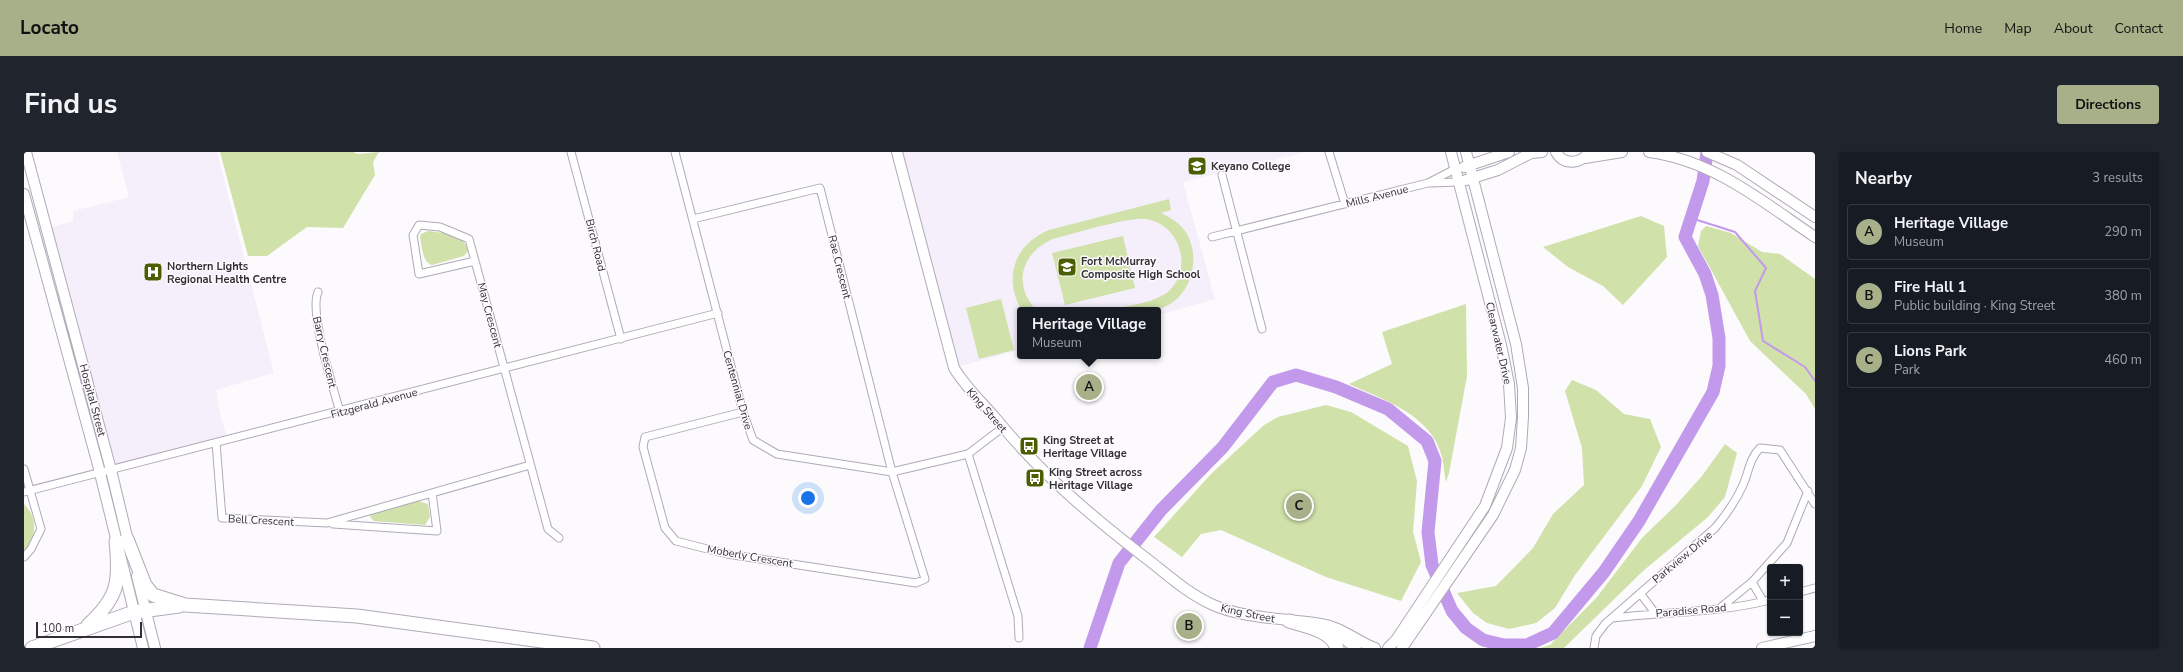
<!DOCTYPE html>
<html lang="en">
<head>
<meta charset="utf-8">
<style>
	body { margin:0; font-family:"Nunito Sans",sans-serif; background:#20242c; color:#f1f3f6 }
	.controls { position:absolute; right:12px; bottom:12px; display:grid; overflow:hidden; border-radius:4px; box-shadow:0 1px 3px #0004 }
	.controls button { width:36px; height:36px; display:grid; place-items:center; padding:0; border:0; border-bottom:1px solid #363941; background:#171b24; color:#f1f3f6; font:20px sans-serif }
	.scale { position:absolute; left:12px; bottom:10px; width:106px; box-sizing:border-box; padding-left:4px; border:2px solid #323035; border-top:0; font-size:11px; line-height:14px; white-space:nowrap; color:#323035; -webkit-text-stroke:3px #fcfafd; paint-order:stroke }
	.you { position:absolute; left:784px; top:346px; width:14px; height:14px; margin:-10px; border:3px solid #fff; border-radius:50%; background:#1a73e8; box-shadow:0 0 0 6px #1a73e833 }
	.badge { display:grid; place-items:center; width:26px; height:26px; border-radius:50%; background:#a7b088; color:#111; font-size:13px; font-weight:700 }
	.pin { position:absolute; translate:-50% -50%; border:2px solid #fff; box-shadow:0 1px 4px #0006 }
	.popup { position:absolute; left:993px; top:155px; width:144px; height:52px; box-sizing:border-box; display:grid; place-content:center; border-radius:4px; background:#171b24; filter:drop-shadow(0 1px 3px #0005); font-size:13px; white-space:nowrap; color:#9ea1a6 }
	.popup b { font-size:15px; color:#f1f3f6 }
	.popup::after { content:''; position:absolute; left:50%; top:100%; margin-left:-8px; border:8px solid transparent; border-top-color:#171b24 }
	.list { margin:0; padding:0; list-style:none }
	h2 { display:flex; justify-content:space-between; align-items:center; height:52px; margin:0; padding:0 16px; font-size:17px }
	h2 small { font-size:13px; font-weight:400; color:#9ea1a6 }
	.list li { display:grid; grid-template-columns:26px 1fr auto; gap:12px; align-items:center; box-sizing:border-box; height:56px; margin:0 8px 8px; padding:0 8px; border:1px solid #363941; border-radius:4px }
	.list b { display:block; font-size:15px; white-space:nowrap }
	.list p { margin:0; font-size:13px; white-space:nowrap; color:#9ea1a6 }
	.list em { font-size:13px; font-style:normal; color:#9ea1a6 }
	.map { position:relative; flex:none; width:1791px; height:496px; overflow:hidden; border-radius:4px }
	header { display:flex; align-items:center; gap:24px; box-sizing:border-box; height:56px; padding:0 20px; background:#a7b088; color:#111 }
	header strong { font-size:19px }
	nav { display:flex; gap:22px; margin-inline-start:auto; font-size:14px }
	.intro { display:flex; align-items:center; justify-content:space-between; box-sizing:border-box; height:96px; padding:0 24px }
	h1 { margin:0; font-size:28px }
	.button { padding:10px 18px; border-radius:4px; background:#a7b088; color:#111; font-size:14px; font-weight:700 }
	main { display:flex; gap:24px; padding:0 24px }
	aside { flex:1; background:#171b24; border-radius:4px; box-shadow:0 1px 3px #0004 }
	.map>svg:first-child { display:block }
	.built { fill:#f5effc }
	.green { fill:#d0e1a9 }
	.lines { fill:none; stroke-linecap:round; stroke-linejoin:round }
	.stream { stroke:#c39aeb; stroke-width:2 }
	.river { stroke:#c39aeb; stroke-width:13 }
	.street-casing { stroke:#b0a9b7; stroke-width:9 }
	.secondary-casing { stroke:#b0a9b7; stroke-width:12 }
	.highway-casing { stroke:#b0a9b7; stroke-width:15 }
	.street { stroke:#fff; stroke-width:7 }
	.secondary { stroke:#fff; stroke-width:10 }
	.highway { stroke:#fff; stroke-width:13 }
	.labels { text-anchor:middle; stroke-width:3; stroke-linejoin:round; paint-order:stroke }
	.poi-label { font-size:11px; font-weight:bold; fill:#323035; stroke:#fcfafd; text-anchor:start }
	.street-label { font-size:11px; fill:#323035; stroke:#fcfafd }
</style>
</head>
<body>
<header>
<strong>Locato</strong>
<nav><a>Home</a><a>Map</a><a>About</a><a>Contact</a></nav>
</header>
<div class="intro"><h1>Find us</h1><a class="button">Directions</a></div>
<main>
<div class="map">
<svg width="1791" height="496" viewBox="0 0 1791 496">
	<rect width="100%" height="100%" fill="#fcfafd"/>
	<path class="built" d="M93,0H193L250,221L192,238L196,262L204,288L87,318L23,76L49,69V59L105,45Z
		M873,0H1283L1159,30L1191,147L1134,163V158H996V198L930,216Z"/>
	<path class="green" d="M196,0H329L334,2L355,0L349,10L351,23L319,76L283,75L243,104H224Z
		M1145,47L1147,58L1137,61C1148,66 1157,72 1163,82C1177,107 1167,144 1140,155C1125,162 1104,158 1088,158C1105,153 1131,151 1145,139C1170,115 1155,71 1121,67C1103,65 1049,82 1029,87C998,100 988,132 1012,158L997,157C979,125 991,92 1025,78Z
		M1617,64L1640,74L1643,105L1599,153L1579,134L1544,115L1519,95Z
		M1682,74L1707,81L1738,100L1756,102L1791,127V257L1782,242L1726,189L1674,94L1677,79Z
		M404,79C418,81 441,81 444,99L440,104L408,113C398,110 398,94 396,85L397,82Z
		M1099,84L1111,136L1041,153L1028,101Z
		M977,147L990,198L955,207L942,156Z
		M1442,152L1443,224L1425,321L1422,330C1420,322 1420,313 1418,305C1408,263 1360,248 1325,232L1368,212L1358,180Z
		M1548,228L1572,238L1600,262L1626,267L1637,295L1618,334L1551,423L1531,456L1512,471L1485,477L1463,471L1449,461L1433,441L1472,434L1509,396L1529,362L1560,333L1558,296L1541,239Z
		M1302,253L1327,260L1384,294L1393,329L1389,380L1397,410L1377,449L1302,425L1197,378L1177,382L1158,405L1130,385L1187,322L1240,273L1254,265Z
		M1701,292L1713,301L1701,345L1684,365L1619,419L1540,496H1516L1526,493L1573,445L1618,386L1652,353L1678,324Z
		M394,349L404,352L406,365L401,373L350,369L346,365L347,362Z
		M0,352C15,367 12,385 0,400Z"/>
	<g class="lines">
		<path class="stream" d="M1667,66L1711,80L1742,116L1731,139L1739,189L1781,215L1791,229"/>
		<path class="river" d="M1066,496L1095,411L1137,358L1199,295L1249,230L1272,223L1312,235L1364,257L1403,289L1411,309L1404,380L1408,413L1428,459L1442,476L1459,488L1480,493H1503L1529,481L1580,420L1615,369L1689,240L1695,214V186L1688,143L1681,122L1661,85L1679,29L1683,0"/>
		<g class="street-casing">
			<path id="street" d="M547,0L597,187
				M651,0L719,260L729,288L753,302L868,320L944,302L978,276
				M1305,0L1321,52
				M1198,23L1238,177
				M1406,31L1435,30
				M669,67L796,36L868,320L901,427L892,431L703,402L652,389L641,376L619,295L621,285L719,260
				M1188,85L1404,31L1431,17
				M451,109L395,122L389,83L395,73L416,75L445,87L451,109L524,377L535,386
				M294,140C285,161 309,235 316,260
				M192,291L198,366L303,371L506,313
				M944,302L994,464L995,486
				M0,317L17,377L7,397L0,405
				M0,340L694,161
				M309,372L413,379L408,341
				M1728,430L1739,449
				M1776,440L1791,436
				M1616,441L1631,461
				M1696,456L1728,430L1763,391L1784,339
				M1588,466C1640,460 1695,461 1746,448
				M1570,496L1572,484L1581,472L1691,376C1702,363 1712,349 1719,333C1725,320 1725,307 1736,296L1756,298L1791,352"/>
		</g>
		<g class="secondary-casing">
			<path id="secondary" d="M2,0L87,318L105,393
				M873,0L930,216C942,236 959,251 974,269C1018,323 1072,368 1127,410C1146,425 1165,442 1187,452C1219,467 1262,466 1297,472C1318,475 1332,489 1351,496
				M1532,0C1540,14 1557,12 1565,0
				M1625,0C1689,8 1739,50 1791,85
				M1683,0L1713,13L1791,65
				M1561,6L1598,0
				M1440,15L1485,0
				M1442,28L1474,18L1507,1L1518,0
				M0,42L74,313L119,496
				M113,424L131,496
				M1314,482L1332,496
				M1364,496L1372,488L1461,354L1483,296L1487,266L1485,232L1477,193L1427,0
				M1378,496L1469,363L1491,318L1497,296L1499,265V236L1492,192L1442,0
				M1738,496L1791,484"/>
		</g>
		<g class="highway-casing">
			<path id="highway" d="M103,387L121,433L129,443L161,453L333,464L569,496
				M1265,469C1281,474 1307,478 1313,496
				M64,473C95,445 96,429 92,389
				M8,496L110,460L155,454"/>
		</g>
		<use href="#street" class="street"/>
		<use href="#secondary" class="secondary"/>
		<use href="#highway" class="highway"/>
	</g>
	<defs>
		<g id="university-square" transform="scale(1)"><rect x="-9" y="-9" width="18" height="18" rx="4" fill="#4c5e02" stroke="#fcfafd"/><path d="M0-5L7-2L0 1L-7-2ZM-4 1L0 2.5L4 1V4Q0 6-4 4Z" fill="#fff"/></g>
		<g id="school-square" transform="scale(1)"><rect x="-9" y="-9" width="18" height="18" rx="4" fill="#4c5e02" stroke="#fcfafd"/><path d="M0-5L7-2L0 1L-7-2ZM-4 1L0 2.5L4 1V4Q0 6-4 4Z" fill="#fff"/></g>
		<g id="hospital-square" transform="scale(1)"><rect x="-9" y="-9" width="18" height="18" rx="4" fill="#4c5e02" stroke="#fcfafd"/><path d="M-5-5h3v3.5h4V-5h3V5h-3V1.5h-4V5h-3Z" fill="#fff"/></g>
		<g id="bus-square" transform="scale(1)"><rect x="-9" y="-9" width="18" height="18" rx="4" fill="#4c5e02" stroke="#fcfafd"/><path d="M-5-6H5V4H4V6H2V4H-2V6H-4V4H-5ZM-3.5-4V0h7V-4ZM-3.5 1.2v1.5H-2V1.2ZM2 1.2v1.5H3.5V1.2Z" fill="#fff"/></g>
	</defs>
	<g fill-rule="evenodd">
		<use href="#university-square" x="1173" y="14"/>
		<use href="#school-square" x="1043" y="115"/>
		<use href="#hospital-square" x="129" y="120"/>
		<use href="#bus-square" x="1005" y="294"/>
		<use href="#bus-square" x="1011" y="326"/>
	</g>
	<g class="labels">
		<g class="poi-label">
			<text x="1187" y="18">Keyano College</text>
			<text x="1057" y="113">Fort McMurray<tspan x="1057" dy="13">Composite High School</tspan></text>
			<text x="143" y="118">Northern Lights<tspan x="143" dy="13">Regional Health Centre</tspan></text>
			<text x="1019" y="292">King Street at<tspan x="1019" dy="13">Heritage Village</tspan></text>
			<text x="1025" y="324">King Street across<tspan x="1025" dy="13">Heritage Village</tspan></text>
		</g>
		<g class="street-label">
			<text transform="translate(1353 44) rotate(-14)" y="4">Mills Avenue</text>
			<text transform="translate(572 93) rotate(76)" y="4">Birch Road</text>
			<text transform="translate(816 115) rotate(76)" y="4">Rae Crescent</text>
			<text transform="translate(466 163) rotate(75)" y="4">May Crescent</text>
			<text transform="translate(1475 191) rotate(77)" y="4">Clearwater Drive</text>
			<text transform="translate(301 200) rotate(77)" y="4">Barry Crescent</text>
			<text transform="translate(714 238) rotate(74)" y="4">Centennial Drive</text>
			<text transform="translate(69 248) rotate(75)" y="4">Hospital Street</text>
			<text transform="translate(350 251) rotate(-15)" y="4">Fitzgerald Avenue</text>
			<text transform="translate(963 258) rotate(49)" y="4">King Street</text>
			<text transform="translate(237 368) rotate(3)" y="4">Bell Crescent</text>
			<text transform="translate(726 404) rotate(10)" y="4">Moberly Crescent</text>
			<text transform="translate(1658 405) rotate(-40)" y="4">Parkview Drive</text>
			<text transform="translate(1667 458) rotate(-5)" y="4">Paradise Road</text>
			<text transform="translate(1224 461) rotate(12)" y="4">King Street</text>
		</g>
	</g>
</svg>
<div class="controls">
<button>+</button>
<button>−</button>
</div>
<div class="scale">100 m</div>
<div class="you"></div>
<div class="pin badge" style="left:1065px;top:235px">A</div>
<div class="popup"><b>Heritage Village</b>Museum</div>
<div class="pin badge" style="left:1165px;top:474px">B</div>
<div class="pin badge" style="left:1275px;top:354px">C</div>
</div>
<aside>
<h2>Nearby<small>3 results</small></h2>
<ul class="list">
<li><span class="badge">A</span><div><b>Heritage Village</b><p>Museum</p></div><em>290 m</em></li>
<li><span class="badge">B</span><div><b>Fire Hall 1</b><p>Public building · King Street</p></div><em>380 m</em></li>
<li><span class="badge">C</span><div><b>Lions Park</b><p>Park</p></div><em>460 m</em></li>
</ul>
</aside>
</main>
</body>
</html>
